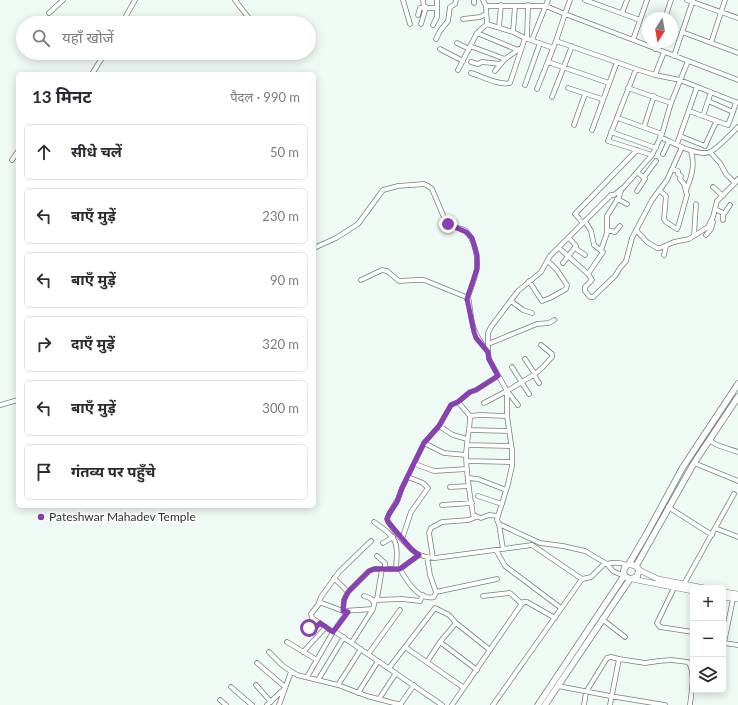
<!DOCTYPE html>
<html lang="hi">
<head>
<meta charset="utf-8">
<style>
	body { margin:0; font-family:Lato,"Noto Sans Devanagari",sans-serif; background:#f2f2f3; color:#2b2b33 }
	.controls { position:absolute; right:12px; bottom:12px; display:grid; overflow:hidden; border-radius:6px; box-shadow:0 2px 10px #0003 }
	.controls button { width:36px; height:36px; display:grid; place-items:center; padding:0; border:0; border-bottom:1px solid #e1e1e2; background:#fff; color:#2b2b33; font:20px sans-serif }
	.compass { position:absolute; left:642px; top:12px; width:36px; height:36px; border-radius:50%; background:#fff; box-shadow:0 2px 10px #0003; rotate:191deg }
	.stop { position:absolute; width:12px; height:12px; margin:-9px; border:3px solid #8840b3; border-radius:50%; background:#fff }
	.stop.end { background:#8840b3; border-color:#fff; box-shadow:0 1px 4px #0008 }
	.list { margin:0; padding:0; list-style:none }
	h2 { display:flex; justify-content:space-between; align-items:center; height:52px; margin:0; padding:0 16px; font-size:17px }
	h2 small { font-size:13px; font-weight:400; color:#7c7c81 }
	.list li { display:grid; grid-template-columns:26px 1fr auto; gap:12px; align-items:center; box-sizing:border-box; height:56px; margin:0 8px 8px; padding:0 8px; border:1px solid #e1e1e2; border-radius:6px }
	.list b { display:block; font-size:15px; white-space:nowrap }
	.list em { font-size:13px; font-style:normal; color:#7c7c81 }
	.icon { flex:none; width:22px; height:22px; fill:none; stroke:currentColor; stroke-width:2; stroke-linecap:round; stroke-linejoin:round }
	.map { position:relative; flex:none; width:738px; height:705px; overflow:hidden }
	.search { position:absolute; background:#fff; box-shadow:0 2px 10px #0003; left:16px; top:16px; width:300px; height:44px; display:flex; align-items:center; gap:10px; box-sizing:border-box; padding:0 14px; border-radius:22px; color:#7c7c81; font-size:15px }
	.panel { position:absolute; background:#fff; box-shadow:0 2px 10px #0003; left:16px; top:72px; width:300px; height:436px; border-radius:6px }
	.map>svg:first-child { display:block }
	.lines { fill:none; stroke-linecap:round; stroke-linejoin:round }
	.minor-casing { stroke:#77807b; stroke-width:5.5 }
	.tertiary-casing { stroke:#77807b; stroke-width:6 }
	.secondary-casing { stroke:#77807b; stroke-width:7 }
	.minor { stroke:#fff; stroke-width:4 }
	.tertiary { stroke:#fff; stroke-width:5 }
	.secondary { stroke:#fff; stroke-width:5.5 }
	.route { stroke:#8840b3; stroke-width:5 }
	.poi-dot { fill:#8840b3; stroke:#fff; stroke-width:1.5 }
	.labels { text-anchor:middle; stroke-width:4; stroke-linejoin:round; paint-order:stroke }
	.poi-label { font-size:12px; fill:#323634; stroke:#fff; text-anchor:start }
</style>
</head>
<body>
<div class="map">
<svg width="738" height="705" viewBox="0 0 738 705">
	<rect width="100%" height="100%" fill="#f0faf4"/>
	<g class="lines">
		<g class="minor-casing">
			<path id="minor" d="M235,0L248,17
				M403,0L410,24
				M423,0L424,8
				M474,0V3
				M483,0L486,6H546L565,14L556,41L636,69L655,75L680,80L738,103
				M570,0L565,14L738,80
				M585,0L640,20
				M687,0L738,18
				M486,6L487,24L513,32L525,38L553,48
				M49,13L63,0
				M622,13L627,0
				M418,15L420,8H437
				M665,18L671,0
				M463,19L480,17L486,14
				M122,23L135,0
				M421,24L426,7
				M433,25L437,17V0
				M499,27L501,5
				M513,32L515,6
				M682,32L738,53
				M477,33L518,50
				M527,38L528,5
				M436,39L440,31L448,21L450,7L455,4L456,0
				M532,40L548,0
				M633,40L647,0
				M457,43L469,49
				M711,43L725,0
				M470,46L505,59
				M440,49L463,61
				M655,49L657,42
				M674,56L693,0
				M471,62L478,64L482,62L501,64
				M548,62L609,83
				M636,69L608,141L652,155
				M458,70L477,33L487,24
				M495,71L505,59L519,49
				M471,73C481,76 500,86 510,83L525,38
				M92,74L105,53
				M655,75L664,52
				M525,85L540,43
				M568,88L602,99
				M628,88L671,103
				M537,89L556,41
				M552,97L572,46
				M708,101L733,112L736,102
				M689,111L728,125L733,112
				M703,116L711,92
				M618,118L662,134
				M574,125L585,94
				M644,127L654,96
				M592,130L617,62
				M611,132L656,148
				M680,136L705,146L716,122
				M660,137C672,142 697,157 710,152C717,149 732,133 738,127
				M677,144L697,87
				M710,152L720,163L726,174L735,183
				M663,154L669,141
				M12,160L18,151
				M672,169L678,171V174L681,176L680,179L684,184L687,195L678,227
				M644,177L656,161
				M713,187L723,196
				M659,190L666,196L664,219L666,222L677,229
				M686,190C692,176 695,165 691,151
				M637,191L645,179L637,172
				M617,199L627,204
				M715,209L723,213V220
				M724,214L730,205
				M585,221L591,231L594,245L603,252L588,274L592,280L585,287V291L590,297H593L615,276L620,268L626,261L632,238L652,200L667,180L682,147
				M583,223L575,214L637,150
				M607,230L615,232L620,226
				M636,230L647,242L657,248H660L674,242L689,239L708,227L713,217L717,201L735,183L738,179
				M694,235L696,204
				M706,235L711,229L713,222
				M314,248L336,238L358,224L383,190L398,186L424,184L428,186L432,189L446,222C452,228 460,227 466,231C470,235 472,239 474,245C481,267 475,277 467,299
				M559,248L588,274
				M575,248L585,255
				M601,250L607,233V216L619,197L621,191
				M664,255L666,246
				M563,263L576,246L569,238
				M361,280L382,270L387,271L399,281L417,280H424L466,297L469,301C472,325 472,332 488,352
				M529,281L542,301L550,298L566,289L567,285L557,270L548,261
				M511,301L523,310L532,313
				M488,344L537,324L549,323L554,320
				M525,359L535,374L507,391V416L512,450V466L508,484L498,516L497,520L499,524L540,543L563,546L585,551L607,564L613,571L624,576
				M512,367L529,394
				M535,374L543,367L552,357V354L541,345
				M534,375L539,383
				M458,402L470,416
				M484,403L507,391
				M0,405L18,400
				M518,405L507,391L489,359L488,352V333L491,327L518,291L541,272L550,256L611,195H614L624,187L652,155L662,134L671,103L688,61
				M439,426L451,405L458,402L470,392L476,390L498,376
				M469,430L509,431
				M467,439L453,435L439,426L424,443L402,488L398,499L389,514L387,519C392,529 410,551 420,555C425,557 430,558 435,558L532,545L582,579
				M709,440L717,445L738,452
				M424,443L444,453L466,455
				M467,445L511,446
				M467,461L512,462
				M694,463L738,481
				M415,464L434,471L467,469
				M468,478L478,479L506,490
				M450,487L469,486
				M478,496L502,504
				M442,505L472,503
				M668,507L712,535
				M498,516L489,515L481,518L473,515C470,495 466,474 466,453C467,440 470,429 470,416L480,415L507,416
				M374,522C398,539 398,540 396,569
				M499,524L503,549
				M715,528L738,537
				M402,539L411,512L428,488L423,483L408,477
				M383,543L393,537
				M496,550L505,566L561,608
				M419,555L400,569C406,580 419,601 434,597L436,592
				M377,556L385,563V569
				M427,557L430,575L436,592L497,579
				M433,558L429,533L431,528L442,522L469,520L476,517
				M607,564C614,562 620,562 627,565
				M334,578L348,592
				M684,584L734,494
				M674,588L657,623L660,627L693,632
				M364,596L370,598L374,602
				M483,596L510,593L522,604
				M377,599L382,569
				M733,599L724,643L738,645
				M319,602L343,611L373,609
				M343,611L344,600L348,592L369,571L374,569H400
				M602,619L625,637
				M305,626L310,629H313L320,623
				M334,631L442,705
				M333,632L312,618L311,614L318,605L321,597L339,572L371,541
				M287,642L317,660
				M352,642L373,609L375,600L402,599L420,601L423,595
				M440,642L477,670
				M405,647L464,688
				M269,652L283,666L297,675L338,685L367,696L401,705
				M303,652L326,627
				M369,653L400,610
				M619,659L645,663L659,661L671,660L688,662C696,671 691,694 690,705
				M427,662L440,642L456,623
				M257,663L285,687
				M389,668L435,608L449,615L456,623L490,650
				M307,677L333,632L348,611
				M318,680L344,637
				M256,685L271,702
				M338,685L361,649
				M558,686L610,696L665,705
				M231,687L252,705
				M358,693L378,661
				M379,699L396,673
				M220,700L226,705
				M267,705L283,690
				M279,705L291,672
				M400,705L414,685
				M452,705L523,602H527L555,618
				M493,705L582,579L591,577L605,563
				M584,705L586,692L607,658L611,657L619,659L610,705"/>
		</g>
		<g class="tertiary-casing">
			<path id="tertiary" d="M639,570L658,579L704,588
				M632,579L693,591
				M723,592L738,594
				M723,597L738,599"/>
		</g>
		<g class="secondary-casing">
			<path id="secondary" d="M629,564L646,535L683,467L738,384
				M636,566L694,463L738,397
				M538,705L624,576C623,570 624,567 629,564L636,566L639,570L637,577L630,579L624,576
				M545,705L630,579"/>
		</g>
		<use href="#minor" class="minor"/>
		<use href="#tertiary" class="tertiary"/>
		<use href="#secondary" class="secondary"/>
	</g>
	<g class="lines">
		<path class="route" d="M309,628H315L320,623L333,632L348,612L343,611L344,600L348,592L369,571L374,569H400L419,555L412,550L388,522L387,519L389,514L397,502L402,488L424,443L439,426L451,405L458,402L470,392L476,390L498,376L489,359L488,352L476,338L474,332L467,299L477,269V255L472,238L466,232L448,224"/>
	</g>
	<circle class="poi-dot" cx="41" cy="517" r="4"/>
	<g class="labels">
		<g class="poi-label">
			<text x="49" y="521">Pateshwar Mahadev Temple</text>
		</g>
	</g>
</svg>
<div class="controls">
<button>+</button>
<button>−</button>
<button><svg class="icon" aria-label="layers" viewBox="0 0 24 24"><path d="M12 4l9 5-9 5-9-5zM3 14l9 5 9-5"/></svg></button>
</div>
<svg class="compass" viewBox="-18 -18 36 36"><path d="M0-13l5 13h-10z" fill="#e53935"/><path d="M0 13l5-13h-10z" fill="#7c7c81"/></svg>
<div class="stop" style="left:309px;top:628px"></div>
<div class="stop end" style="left:448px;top:224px"></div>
<div class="search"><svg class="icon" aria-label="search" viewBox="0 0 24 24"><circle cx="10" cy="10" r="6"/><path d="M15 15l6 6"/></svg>यहाँ खोजें</div>
<section class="panel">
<h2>13 मिनट<small>पैदल · 990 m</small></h2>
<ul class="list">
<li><svg class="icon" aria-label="ahead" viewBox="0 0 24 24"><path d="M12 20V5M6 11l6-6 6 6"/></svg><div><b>सीधे चलें</b></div><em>50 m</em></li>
<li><svg class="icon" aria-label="left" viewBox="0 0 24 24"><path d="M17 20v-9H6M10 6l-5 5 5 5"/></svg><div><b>बाएँ मुड़ें</b></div><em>230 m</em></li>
<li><svg class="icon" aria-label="left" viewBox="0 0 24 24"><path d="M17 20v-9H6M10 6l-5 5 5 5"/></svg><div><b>बाएँ मुड़ें</b></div><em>90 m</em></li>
<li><svg class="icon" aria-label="right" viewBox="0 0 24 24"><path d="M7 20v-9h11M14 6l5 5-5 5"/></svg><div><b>दाएँ मुड़ें</b></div><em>320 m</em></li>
<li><svg class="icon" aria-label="left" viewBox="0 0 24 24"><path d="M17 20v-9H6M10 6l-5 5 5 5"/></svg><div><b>बाएँ मुड़ें</b></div><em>300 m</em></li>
<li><svg class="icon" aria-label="arrive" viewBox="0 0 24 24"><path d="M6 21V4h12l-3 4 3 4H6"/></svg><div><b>गंतव्य पर पहुँचे</b></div></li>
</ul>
</section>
</div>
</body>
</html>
